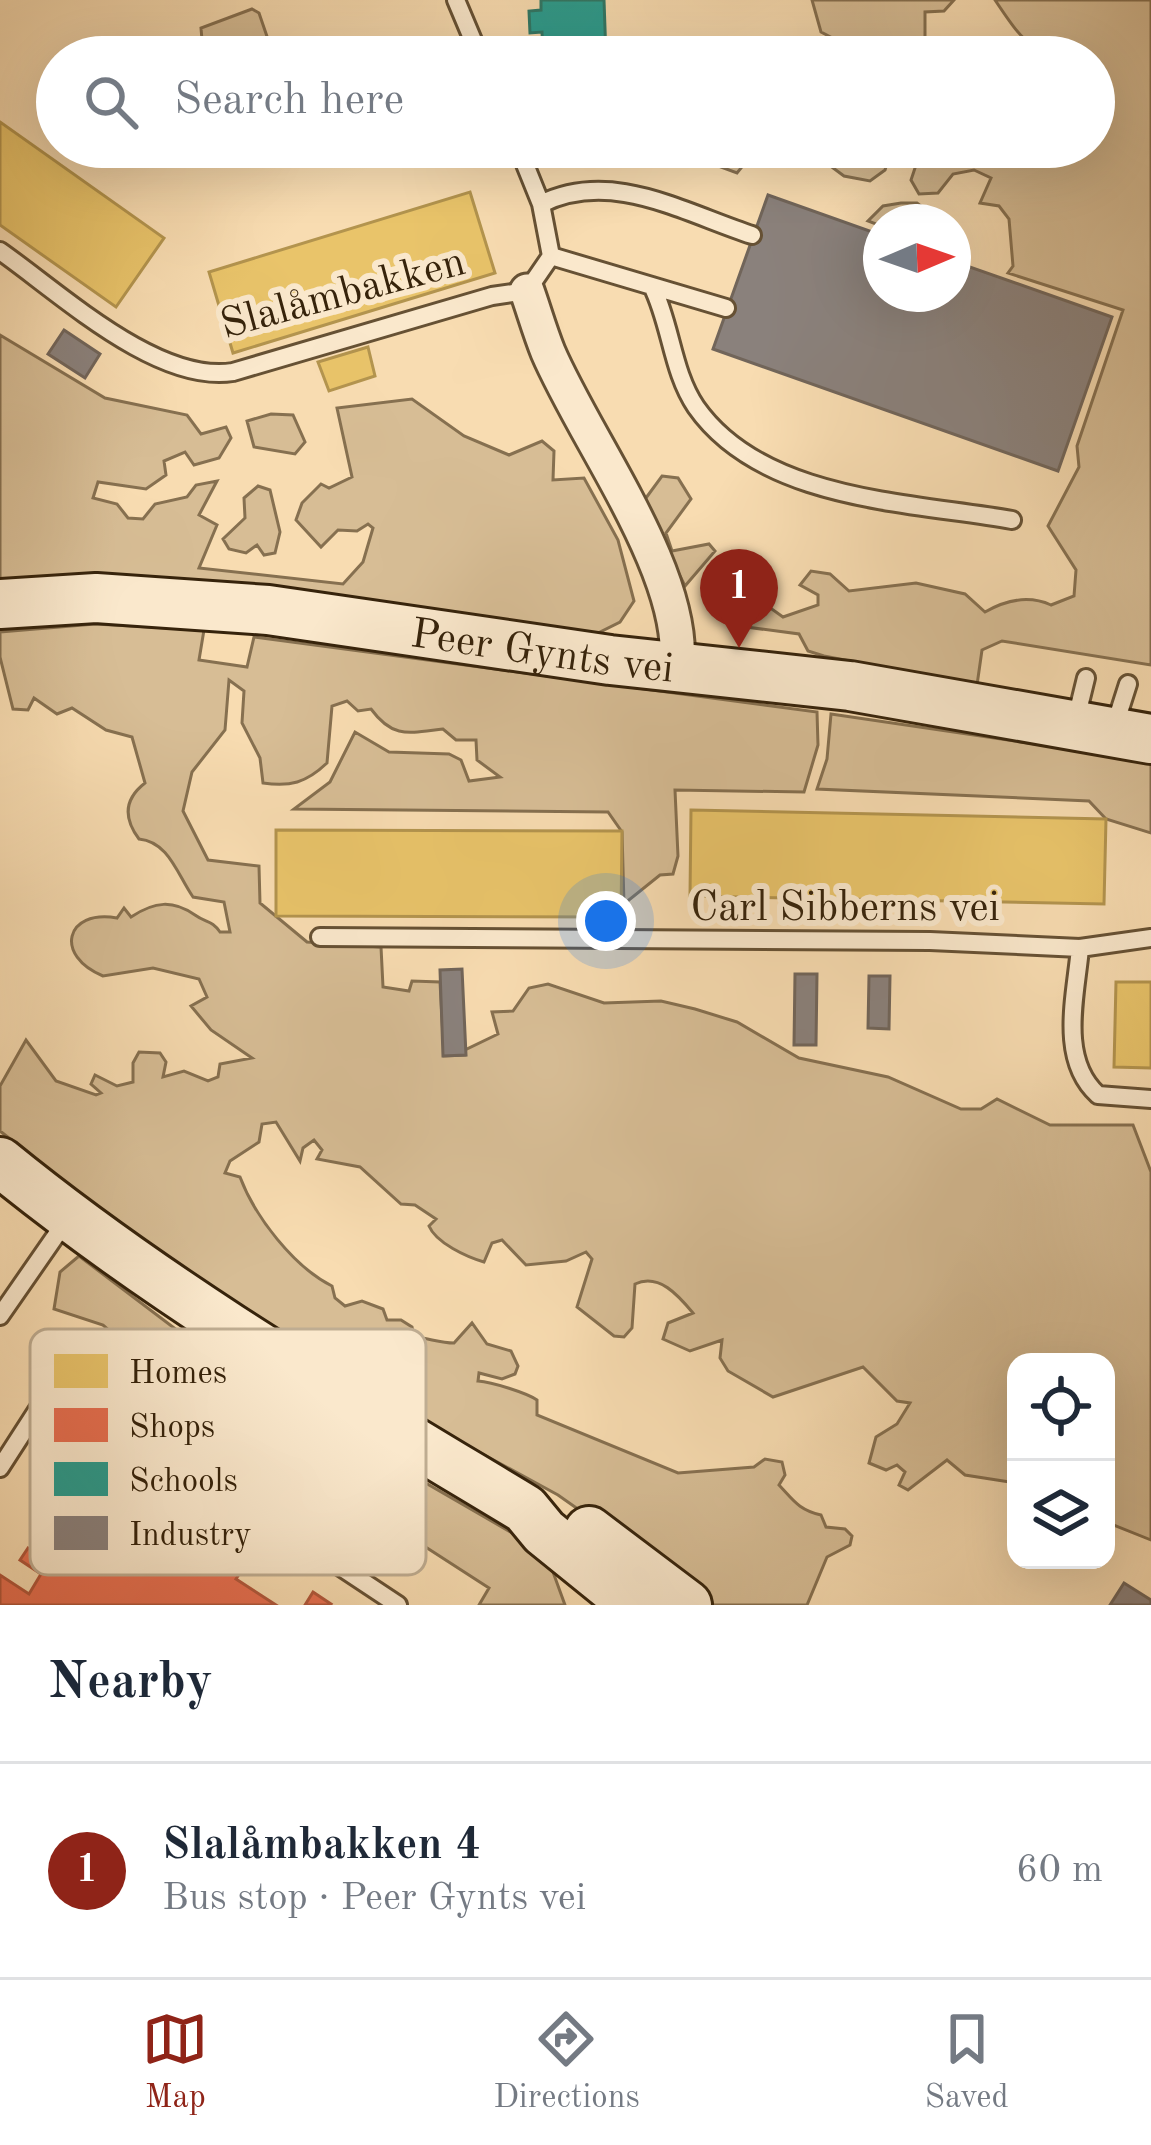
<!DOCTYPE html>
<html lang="en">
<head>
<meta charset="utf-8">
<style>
	body { margin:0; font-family:"Old Standard TT",serif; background:#f2f2f3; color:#1f2937 }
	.controls { position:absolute; right:36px; bottom:36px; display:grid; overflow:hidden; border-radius:24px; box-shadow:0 12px 48px #0002 }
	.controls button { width:108px; height:108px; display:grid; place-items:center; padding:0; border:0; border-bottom:3px solid #e0e1e3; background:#fff; color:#1f2937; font:60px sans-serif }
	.compass { position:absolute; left:863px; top:204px; width:108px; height:108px; border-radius:50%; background:#fff; box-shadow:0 12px 48px #0002; rotate:88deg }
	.you { position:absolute; left:606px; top:921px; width:42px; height:42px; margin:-30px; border:9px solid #fff; border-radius:50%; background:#1a73e8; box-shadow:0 0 0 18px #1a73e833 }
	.badge { display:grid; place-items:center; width:78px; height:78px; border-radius:50%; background:#8f2418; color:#fff; font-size:39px; font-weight:700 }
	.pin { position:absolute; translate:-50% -99px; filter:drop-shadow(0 3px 6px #0008) }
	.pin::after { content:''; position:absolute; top:63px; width:42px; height:36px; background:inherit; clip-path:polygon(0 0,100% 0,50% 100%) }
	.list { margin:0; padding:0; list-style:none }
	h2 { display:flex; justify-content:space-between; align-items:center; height:156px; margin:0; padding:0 48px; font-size:51px }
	h2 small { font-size:39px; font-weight:400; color:#747a83 }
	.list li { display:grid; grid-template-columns:78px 1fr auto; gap:36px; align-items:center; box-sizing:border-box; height:216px; padding:0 48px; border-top:3px solid #e0e1e3 }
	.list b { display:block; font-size:45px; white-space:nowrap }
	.list p { margin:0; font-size:39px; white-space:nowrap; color:#747a83 }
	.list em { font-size:39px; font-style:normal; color:#747a83 }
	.icon { flex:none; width:66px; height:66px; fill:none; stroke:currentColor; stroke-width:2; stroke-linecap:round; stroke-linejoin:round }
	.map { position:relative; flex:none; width:1151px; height:1605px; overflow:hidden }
	.search { position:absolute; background:#fff; box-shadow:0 12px 48px #0002; left:36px; right:36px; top:36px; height:132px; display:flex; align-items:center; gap:30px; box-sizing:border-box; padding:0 42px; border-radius:66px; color:#747a83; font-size:45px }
	.sheet { height:372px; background:#fff }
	nav { display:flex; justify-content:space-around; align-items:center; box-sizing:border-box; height:168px; border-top:3px solid #e0e1e3; background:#fff; font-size:33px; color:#747a83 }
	nav a { display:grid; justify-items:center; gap:6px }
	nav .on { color:#8f2418 }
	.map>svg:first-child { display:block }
	.green { fill:#d7bd95; stroke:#867050; stroke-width:3 }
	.homes { fill:#e9c46a; stroke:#b3944e; stroke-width:3 }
	.shops { fill:#e76f51; stroke:#b2583c; stroke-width:3 }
	.schools { fill:#2a9d8f; stroke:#2e7867; stroke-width:3 }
	.industry { fill:#8a817c; stroke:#71655a; stroke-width:3 }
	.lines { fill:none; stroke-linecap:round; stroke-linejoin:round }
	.lane-casing { stroke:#665134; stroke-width:22 }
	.street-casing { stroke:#665134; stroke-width:39 }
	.secondary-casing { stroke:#36230b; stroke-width:54 }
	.lane { stroke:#fae8cc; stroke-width:16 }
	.street { stroke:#fae8cc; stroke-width:33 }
	.secondary { stroke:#fae8cc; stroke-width:48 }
	.labels { text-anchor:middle; stroke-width:12; stroke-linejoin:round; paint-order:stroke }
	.street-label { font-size:42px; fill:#36230b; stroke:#fae8cc }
	.key { fill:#fae8cc; stroke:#bfad92; stroke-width:3 }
	.key-label { font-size:33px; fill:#36230b }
</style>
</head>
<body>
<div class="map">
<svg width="1151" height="1605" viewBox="0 0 1151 1605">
	<rect width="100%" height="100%" fill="#f8dcb1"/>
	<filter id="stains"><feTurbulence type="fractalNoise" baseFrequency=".00167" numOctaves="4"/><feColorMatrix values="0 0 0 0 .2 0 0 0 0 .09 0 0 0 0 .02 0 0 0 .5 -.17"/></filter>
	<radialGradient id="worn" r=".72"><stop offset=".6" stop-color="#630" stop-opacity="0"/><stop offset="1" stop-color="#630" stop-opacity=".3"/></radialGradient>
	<path class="green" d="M812,0H954L944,11L925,12V45C889,50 854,52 821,32Z
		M995,0H1151V665L1002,641L982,650L977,685L1071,700L1072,704L824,656L808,651L799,634L731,625L762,602L783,617L818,605V595L800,585L811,571L830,574L849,591L916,583L965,594L985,612C1006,600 1029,595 1051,605L1074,596L1076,570L1048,526L1079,467L1077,446L1123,310L1008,273L1013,266L1009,219L999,206L980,203L991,178L974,170L953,174L938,193L919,194L911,180L922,147H1048L1066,159L1094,147V124L1106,119C1110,96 1094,80 1094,57C1034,57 1027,48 995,0Z
		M252,9L259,13L274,57H196L203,52L201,28Z
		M667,147H758L737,173Z
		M823,147H892L885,170L870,181L844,176L825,162Z
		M901,203H917L926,210V222L881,226L868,221L883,206Z
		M0,335L105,398L187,415L201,434L226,427L231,438L219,458L194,465L185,452L164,461L166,475L146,489L98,482L93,498L117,504L128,518L143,519L155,504L187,497L196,485L217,481L199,515L217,525L199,568L343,584L363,562L373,528L368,524L357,531L338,530L321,547L296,520L302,503L321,484L329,488L352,477L337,408L412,399L464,436L509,455L542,441L554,451L553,480L584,478L618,540L634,601L620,622L584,640L0,587Z
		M271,414L293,415L305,442L295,454L254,447L247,421Z
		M662,476L678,478L691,499L666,533L672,551L709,544L715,551L685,586L643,502Z
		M258,486L270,490L280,532L275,553L264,555L257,545L246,553L229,549L223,539L245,518L244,498Z
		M95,624L204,630L199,660L247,667L254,637L817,712L818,745L804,792L675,790L678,856L673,874L660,875L624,904L622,832L608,812L294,809L330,782L355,732L389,752L449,754L461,760L469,781L500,777L477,760L476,740H456L443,729C409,733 393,739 371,709L358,711L347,701L332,706L327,763C306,783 290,787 263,783L260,758L242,723L244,691L229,680L225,730L192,772L183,811L208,860L259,866L260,903L307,942L381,947L383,987L409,991L412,981L440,982L444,1056L465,1055V1050L498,1034L492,1012L513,1011L529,988L548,984L604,1003L661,1001L695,1009L737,1022L799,1058L888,1077L961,1109H981L997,1099L1050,1125H1133L1151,1172V1540L1106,1522V1362H1016V1483L965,1475L947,1460L908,1490L899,1485L905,1472L897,1465L886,1470L869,1463L876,1437L897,1424L910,1403L897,1401L863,1367L773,1397L728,1371L720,1358L722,1340L690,1351L663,1339L668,1323L693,1313C678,1295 659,1273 635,1284L632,1328L624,1337L614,1336L577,1307L592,1259L586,1252L566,1261L526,1265L502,1240L492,1243L484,1262C467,1257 436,1243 429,1226L436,1219L415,1205L401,1204L360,1167L317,1159L322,1150L314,1140L303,1148L300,1161L276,1122L262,1124L259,1142L230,1161L225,1173L240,1177C255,1217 294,1267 332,1286L335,1298L345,1306L362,1301L383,1309L387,1320H401L412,1327L414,1337C428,1338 440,1343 454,1343L472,1323L487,1344L511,1351L518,1366L515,1374L502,1379L479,1373L478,1381C492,1382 527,1393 537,1400V1415L678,1473L754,1467L765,1459L782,1462L785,1475L779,1485C794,1501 799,1510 821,1515L826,1527L845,1529L852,1536L850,1545L827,1557L807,1605H714L558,1495L352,1383L145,1245L0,1131V1086L26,1040L56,1081L96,1095L101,1093L91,1084L95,1075L117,1086L133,1082V1063L139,1052L160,1053L166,1062L163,1077L184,1071L208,1081L218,1077L220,1064L252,1058L211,1030L191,1006L207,997L199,979L153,968L103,976C54,956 65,909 117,918L124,908L131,917C155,901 173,900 195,915C206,923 212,920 220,932H230L224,902L193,897C177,874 169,842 139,839C124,819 123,800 145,783L132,737L106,730L72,708L57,714L34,698L28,710L13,709L0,657V632Z
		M831,714L1151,761V833L1106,819L1089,801L817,789L827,759Z
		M79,1256L186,1337L301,1411L514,1534L553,1572L565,1605H479L489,1588L164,1378L103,1325L54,1309L60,1272Z"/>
	<path class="homes" d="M0,122L164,238L116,307L0,225Z
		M470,192L495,273L233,353L209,272Z
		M368,347L375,376L329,391L318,362Z
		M691,810L1106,819L1104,904L690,896Z
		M276,830L622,831L621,917L276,916Z
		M1116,982H1151V1068L1114,1067Z"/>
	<path class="shops" d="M86,1370L287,1500L236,1579L276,1605H0V1575L29,1594L41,1574L20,1560L28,1548L48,1561L74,1522L63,1512L72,1493L80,1487L93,1494L95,1491L34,1451Z
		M313,1592L331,1604L330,1605H305Z"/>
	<path class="schools" d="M541,0H604L606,57H543L542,32L530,33L529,11L541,10Z"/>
	<path class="industry" d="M768,195L881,235V294H953V261L1112,317L1058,471L713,349Z
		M64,330L100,354L85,378L48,354Z
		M462,969L466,1055L443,1056L440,970Z
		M795,974H817L816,1045H794Z
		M869,976H890L889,1029L868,1028Z
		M1124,1583L1151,1600V1605H1110Z"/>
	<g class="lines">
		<g class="lane-casing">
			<path id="lane" d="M456,0L480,57
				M541,204C611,169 682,212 752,235
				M0,251C60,293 157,384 233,372L492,296L527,291L551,256L541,204L518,147
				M551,256L726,308
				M652,286C671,324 672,372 696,407C762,501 910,502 1012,520
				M1076,719L1086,678
				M1113,731L1128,684
				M320,937L930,941L1080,948L1151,938
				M1080,948C1076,995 1058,1059 1098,1095L1151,1099
				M0,1316L68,1218
				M0,1468L78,1347L318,1503L297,1538L398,1605"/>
		</g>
		<g class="street-casing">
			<path id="street" d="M527,291C534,311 540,332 548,352C585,439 685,571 677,664"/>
		</g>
		<g class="secondary-casing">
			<g id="secondary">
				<path id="s1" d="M0,604L96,598L268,610L610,660L850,686L1151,739"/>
				<path d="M0,1162C163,1295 346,1401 525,1509L544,1532L634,1605"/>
				<path d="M589,1531L687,1605"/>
			</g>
		</g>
		<use href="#lane" class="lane"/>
		<use href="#street" class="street"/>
		<use href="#secondary" class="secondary"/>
	</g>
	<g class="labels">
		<g class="street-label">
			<text transform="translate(342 291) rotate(-15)" y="15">Slalåmbakken</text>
			<text dy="15" stroke="none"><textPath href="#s1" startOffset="546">Peer Gynts vei</textPath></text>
			<text x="845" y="920">Carl Sibberns vei</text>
		</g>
	</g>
	<rect x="30" y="1329" width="396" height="246" rx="18" class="key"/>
	<rect x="54" y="1354" width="54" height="34" fill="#e9c46a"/>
	<rect x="54" y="1408" width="54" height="34" fill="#e76f51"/>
	<rect x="54" y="1462" width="54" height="34" fill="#2a9d8f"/>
	<rect x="54" y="1516" width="54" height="34" fill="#8a817c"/>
	<g class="key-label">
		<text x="129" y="1383">Homes</text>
		<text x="129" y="1437">Shops</text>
		<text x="129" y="1491">Schools</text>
		<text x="129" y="1545">Industry</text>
	</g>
	<rect width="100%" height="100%" filter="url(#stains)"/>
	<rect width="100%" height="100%" fill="url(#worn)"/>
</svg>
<div class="controls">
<button><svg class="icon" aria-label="locate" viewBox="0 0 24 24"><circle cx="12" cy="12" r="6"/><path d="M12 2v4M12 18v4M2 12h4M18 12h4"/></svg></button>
<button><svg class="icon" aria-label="layers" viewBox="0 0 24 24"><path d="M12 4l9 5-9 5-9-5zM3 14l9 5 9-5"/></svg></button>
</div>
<svg class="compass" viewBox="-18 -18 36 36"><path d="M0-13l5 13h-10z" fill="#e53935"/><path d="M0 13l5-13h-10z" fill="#747a83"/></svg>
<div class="you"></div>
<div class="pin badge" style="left:739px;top:648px">1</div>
<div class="search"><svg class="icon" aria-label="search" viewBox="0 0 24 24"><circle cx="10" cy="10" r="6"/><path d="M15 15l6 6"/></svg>Search here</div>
</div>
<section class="sheet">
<h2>Nearby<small></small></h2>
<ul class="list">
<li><span class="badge">1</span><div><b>Slalåmbakken 4</b><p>Bus stop · Peer Gynts vei</p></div><em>60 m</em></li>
</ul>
</section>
<nav>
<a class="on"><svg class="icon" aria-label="map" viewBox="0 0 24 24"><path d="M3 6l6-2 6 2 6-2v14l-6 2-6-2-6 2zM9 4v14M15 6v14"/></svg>Map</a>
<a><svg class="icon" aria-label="directions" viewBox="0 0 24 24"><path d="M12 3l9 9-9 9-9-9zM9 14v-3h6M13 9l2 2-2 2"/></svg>Directions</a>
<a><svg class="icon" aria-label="saved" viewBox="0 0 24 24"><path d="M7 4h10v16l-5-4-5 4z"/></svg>Saved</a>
</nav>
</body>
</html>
